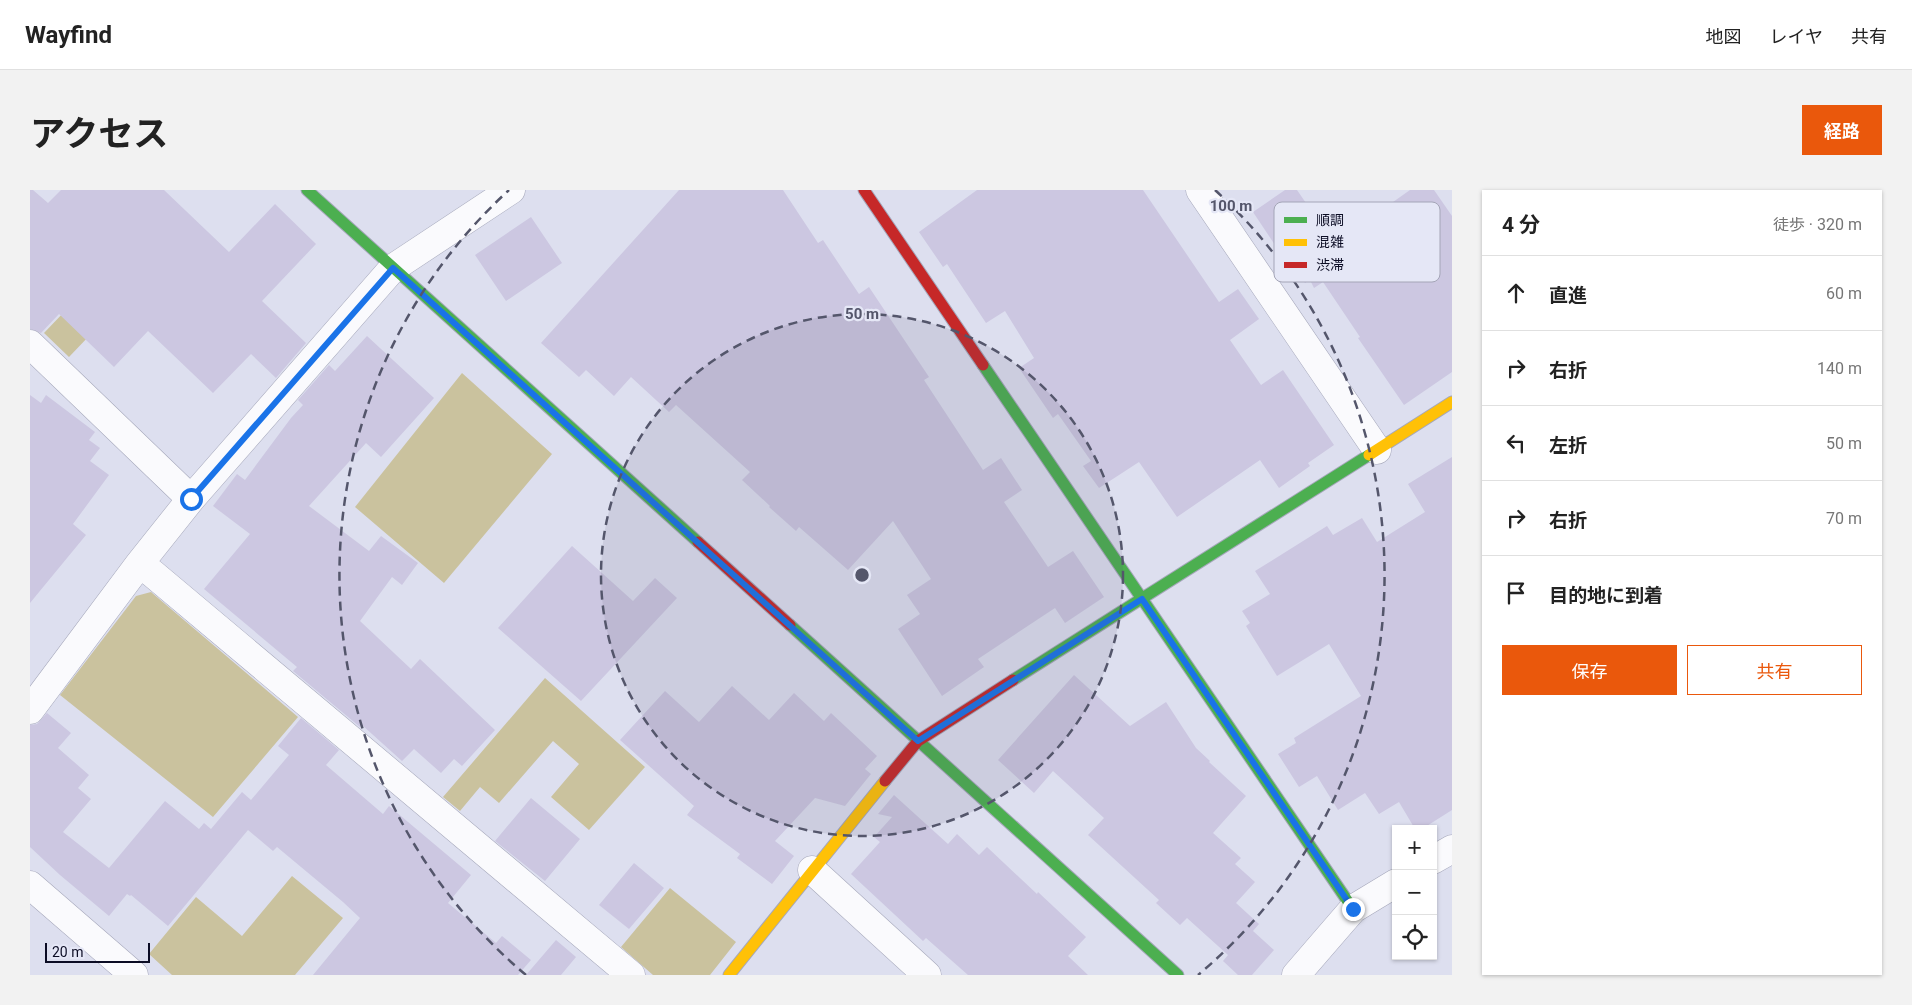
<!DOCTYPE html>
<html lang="ja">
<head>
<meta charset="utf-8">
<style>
	body { margin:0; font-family:Roboto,"Noto Sans JP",sans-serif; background:#f2f2f2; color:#222 }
	.controls { position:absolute; right:15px; bottom:15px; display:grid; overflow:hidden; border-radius:0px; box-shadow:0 1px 4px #0004 }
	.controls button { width:45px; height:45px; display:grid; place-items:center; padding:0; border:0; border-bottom:1px solid #e0e0e0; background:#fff; color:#222; font:25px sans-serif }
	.scale { position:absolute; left:15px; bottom:12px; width:105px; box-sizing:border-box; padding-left:5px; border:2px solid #0b0c24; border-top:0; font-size:14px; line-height:18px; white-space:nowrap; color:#0b0c24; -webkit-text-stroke:4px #e5e7f6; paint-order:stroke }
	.stop { position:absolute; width:15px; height:15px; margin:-11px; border:4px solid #1a73e8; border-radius:50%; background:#fff }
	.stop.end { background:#1a73e8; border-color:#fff; box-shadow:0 1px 5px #0008 }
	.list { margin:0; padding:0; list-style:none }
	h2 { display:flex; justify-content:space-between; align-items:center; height:65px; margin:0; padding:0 20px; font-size:21px }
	h2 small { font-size:16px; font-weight:400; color:#767676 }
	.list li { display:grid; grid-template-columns:32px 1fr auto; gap:15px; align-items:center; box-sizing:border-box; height:75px; padding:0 20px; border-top:1px solid #e0e0e0 }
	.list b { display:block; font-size:19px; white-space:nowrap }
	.list em { font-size:16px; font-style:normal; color:#767676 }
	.actions { display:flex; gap:10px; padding:15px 20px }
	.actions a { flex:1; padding:11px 0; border:1px solid #ea580c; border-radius:0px; text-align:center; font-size:18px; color:#ea580c }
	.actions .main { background:#ea580c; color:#fff }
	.icon { flex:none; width:28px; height:28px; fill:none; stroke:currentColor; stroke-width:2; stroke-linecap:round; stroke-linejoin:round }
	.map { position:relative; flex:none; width:1422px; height:785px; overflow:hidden; border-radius:0px }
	header { display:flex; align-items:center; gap:30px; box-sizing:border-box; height:70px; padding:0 25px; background:#fff; border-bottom:1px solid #e0e0e0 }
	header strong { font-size:24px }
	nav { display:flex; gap:28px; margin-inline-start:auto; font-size:18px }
	.intro { display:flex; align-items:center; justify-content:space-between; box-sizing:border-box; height:120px; padding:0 30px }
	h1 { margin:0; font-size:35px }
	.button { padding:12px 22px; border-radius:0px; background:#ea580c; color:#fff; font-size:18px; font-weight:700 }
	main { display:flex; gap:30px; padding:0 30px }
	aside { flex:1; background:#fff; border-radius:0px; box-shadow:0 1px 4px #0004 }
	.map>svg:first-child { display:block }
	.green { fill:#cac29e }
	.building { fill:#ccc7e1 }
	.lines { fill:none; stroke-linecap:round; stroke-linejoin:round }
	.street-casing { stroke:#a5a7ba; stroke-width:29 }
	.fast-casing { stroke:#a5a7ba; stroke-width:13 }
	.slow-casing { stroke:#a5a7ba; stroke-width:13 }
	.jam-casing { stroke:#a5a7ba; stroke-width:13 }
	.street { stroke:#fafafd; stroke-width:28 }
	.fast { stroke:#4caf50; stroke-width:11 }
	.slow { stroke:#ffc107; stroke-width:11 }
	.jam { stroke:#c62828; stroke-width:11 }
	.route { stroke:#1a73e8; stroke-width:6 }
	.ring { fill:none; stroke:#54566b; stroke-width:2.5; stroke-dasharray:9 6 }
	.key { fill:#e5e7f6; stroke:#a4a5b7; stroke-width:1 }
	.key-label { font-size:14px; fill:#0b0c24 }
	.centre { fill:#54566b; stroke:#e5e7f6; stroke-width:2.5 }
	.ring-label { font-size:15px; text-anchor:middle; font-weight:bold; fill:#54566b; stroke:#e5e7f6; stroke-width:4.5; stroke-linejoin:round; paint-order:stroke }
</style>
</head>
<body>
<header>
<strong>Wayfind</strong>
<nav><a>地図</a><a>レイヤ</a><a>共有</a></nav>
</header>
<div class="intro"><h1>アクセス</h1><a class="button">経路</a></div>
<main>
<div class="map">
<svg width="1422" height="785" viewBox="0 0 1422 785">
	<rect width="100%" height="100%" fill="#dddfef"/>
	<path class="green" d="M101,52L126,76L39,167L14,143Z
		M432,183L522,264L414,393L325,317Z
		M121,402L268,527L183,627L30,505L106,406Z
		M515,488L615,577L559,640L521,607L549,574L523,551L469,613L450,597L430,621L413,607Z
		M262,686L313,728L265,785H142L119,764L166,707L212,746Z
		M640,698L706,752L680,785H623L591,757Z"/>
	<path class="building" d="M0,0H3L18,13L31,0H134L199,62L245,14L286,54L232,111L276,153L246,188L221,164L183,203L118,141L84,177L29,124L11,143L0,139Z
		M649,0H753L788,53L793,50L829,104L839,97L899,187L894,190L953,280L971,268L992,300L974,312L1018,377L1043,361L1074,407L1035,433L1025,418L948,469L954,477L912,506L868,439L890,424L877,405L901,389L863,331L818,380L769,337L766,341L739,317L740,316L712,290L720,282L646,215L639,222L601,187L584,206L556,180L549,187L511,153Z
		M947,0H1113L1189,112L1208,99L1229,129L1200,150L1231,195L1253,180L1304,255L1278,273L1280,276L1249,298L1230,270L1147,327L1109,272L1069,298L1053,276L1061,271L1028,224L1023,228L989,178L1004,168L975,121L956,133L917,74L913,77L889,42Z
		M1255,0H1267L1298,45L1324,28L1329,36L1380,0H1404L1422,26V182L1374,215L1328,148L1330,147L1293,92L1284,98L1280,90L1275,93L1255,64L1253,66L1243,52L1223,22Z
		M501,27L532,73L476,111L445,65Z
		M337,146L404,208L351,267L336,253L279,316L339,361L351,346L388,373L372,395L362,387L330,431L381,479L390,469L465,540L432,576L424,569L411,583L384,559L372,571L332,535L330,537L263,481L267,477L174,399L220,344L183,316L207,284L215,290L261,228L273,215L268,210L299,175L305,181Z
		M0,205L11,213L16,205L65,242L59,250L70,258L60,271L79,285L43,334L56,345L0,413Z
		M1422,267V620L1392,639H1385L1369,612L1349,624L1335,603L1308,620L1287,586L1269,597L1248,564L1266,553L1264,548L1331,506L1299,454L1247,486L1216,436L1220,433L1212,421L1240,404L1225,381L1297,336L1303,345L1332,328L1347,352L1395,322L1378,294Z
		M542,356L603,411L625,388L647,408L551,511L468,438Z
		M1044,485L1100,536L1136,512L1166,558L1180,571L1179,572L1216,606L1183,643L1211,668L1205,674L1225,692L1206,713L1229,734L1223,741L1244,760L1222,785H1208L1193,771L1198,765L1157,728L1150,735L1126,713L1129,710L1058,645L1074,628L1023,581L1004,603L968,570Z
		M702,496L739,530L764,503L794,531L801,523L847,566L835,579L841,584L815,616L785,608L745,651L764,666L742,694L707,668L710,664L657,625L664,616L590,550L635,501L669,532Z
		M17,523L41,543L28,558L59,585L48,598L61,609L33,642L79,678L135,611L169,639L174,633L181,639L212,602L221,610L259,565L248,556L271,528L309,560L296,575L353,624L359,616L441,685L418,713L466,753L472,746L501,770L488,785H283L330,728L313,712L247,657L243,661L218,640L138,736L101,705L100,706L97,704L79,726L30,685L0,657V535L7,534Z
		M864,605L918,654L927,644L949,665L957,657L1007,704L1008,702L1056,747L1038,766L1058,785H938L896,748L893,751L864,724L821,684L850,652L844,647L862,627L848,624Z
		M501,608L550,649L515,691L465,651Z
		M604,673L634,698L599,739L569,715Z
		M526,750L546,767L531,785H496Z"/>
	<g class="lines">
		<g class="street-casing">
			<path id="street" d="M1170,0L1347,260
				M0,154L161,309
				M110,373L601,785
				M0,520L110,373L161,309L363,78L481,0
				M1403,670L1422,659
				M782,680L897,785
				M0,695L104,785
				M1266,785L1323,719L1366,693"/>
		</g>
		<g class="fast-casing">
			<path id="fast" d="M277,0L668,352
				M953,175L1323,719
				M760,435L1148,785
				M983,490L1339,265"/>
		</g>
		<g class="slow-casing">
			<path id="slow" d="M1339,265L1422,212
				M699,785L855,591"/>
		</g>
		<g class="jam-casing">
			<path id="jam" d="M834,0L953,175
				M668,352L760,435
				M855,591L888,551L983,490"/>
		</g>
		<use href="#street" class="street"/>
		<use href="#fast" class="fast"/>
		<use href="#slow" class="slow"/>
		<use href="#jam" class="jam"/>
	</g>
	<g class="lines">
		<path class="route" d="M161,309L363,78L888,551L1112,409L1323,719"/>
	</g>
	<circle cx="832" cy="385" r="261" fill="#54566b" fill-opacity=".12"/>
	<g class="ring">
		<circle cx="832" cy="385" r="261"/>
		<path d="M496 785A522 522 0 0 1 479 0M1185 0A522 522 0 0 1 1168 785"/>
	</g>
	<rect x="1244" y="12" width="166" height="80" rx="8" class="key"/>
	<rect x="1254" y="27" width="23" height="6" fill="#4caf50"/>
	<rect x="1254" y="49" width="23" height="7" fill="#ffc107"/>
	<rect x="1254" y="72" width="23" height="6" fill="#c62828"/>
	<g class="key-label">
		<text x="1286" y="35">順調</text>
		<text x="1286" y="57">混雑</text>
		<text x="1286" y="80">渋滞</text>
	</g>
	<circle cx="832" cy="385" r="8" class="centre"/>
	<g class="ring-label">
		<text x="1201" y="21">100 m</text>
		<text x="832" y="129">50 m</text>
	</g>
</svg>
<div class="controls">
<button>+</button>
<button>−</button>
<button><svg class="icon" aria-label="locate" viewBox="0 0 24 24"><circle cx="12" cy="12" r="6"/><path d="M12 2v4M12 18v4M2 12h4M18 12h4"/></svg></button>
</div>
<div class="scale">20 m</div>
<div class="stop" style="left:161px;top:309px"></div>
<div class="stop end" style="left:1323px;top:719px"></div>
</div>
<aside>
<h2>4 分<small>徒歩 · 320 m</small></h2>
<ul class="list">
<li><svg class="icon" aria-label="ahead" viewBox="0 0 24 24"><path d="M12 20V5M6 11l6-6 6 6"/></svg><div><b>直進</b></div><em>60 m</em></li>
<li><svg class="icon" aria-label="right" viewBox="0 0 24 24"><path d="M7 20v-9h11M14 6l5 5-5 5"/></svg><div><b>右折</b></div><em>140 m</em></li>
<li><svg class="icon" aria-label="left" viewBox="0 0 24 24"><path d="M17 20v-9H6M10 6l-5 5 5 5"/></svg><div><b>左折</b></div><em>50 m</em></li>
<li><svg class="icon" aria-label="right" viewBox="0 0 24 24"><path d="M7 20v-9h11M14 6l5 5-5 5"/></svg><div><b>右折</b></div><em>70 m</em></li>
<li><svg class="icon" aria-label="arrive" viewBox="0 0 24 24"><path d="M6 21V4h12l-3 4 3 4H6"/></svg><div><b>目的地に到着</b></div></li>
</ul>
<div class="actions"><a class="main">保存</a><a>共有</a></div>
</aside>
</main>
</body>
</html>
